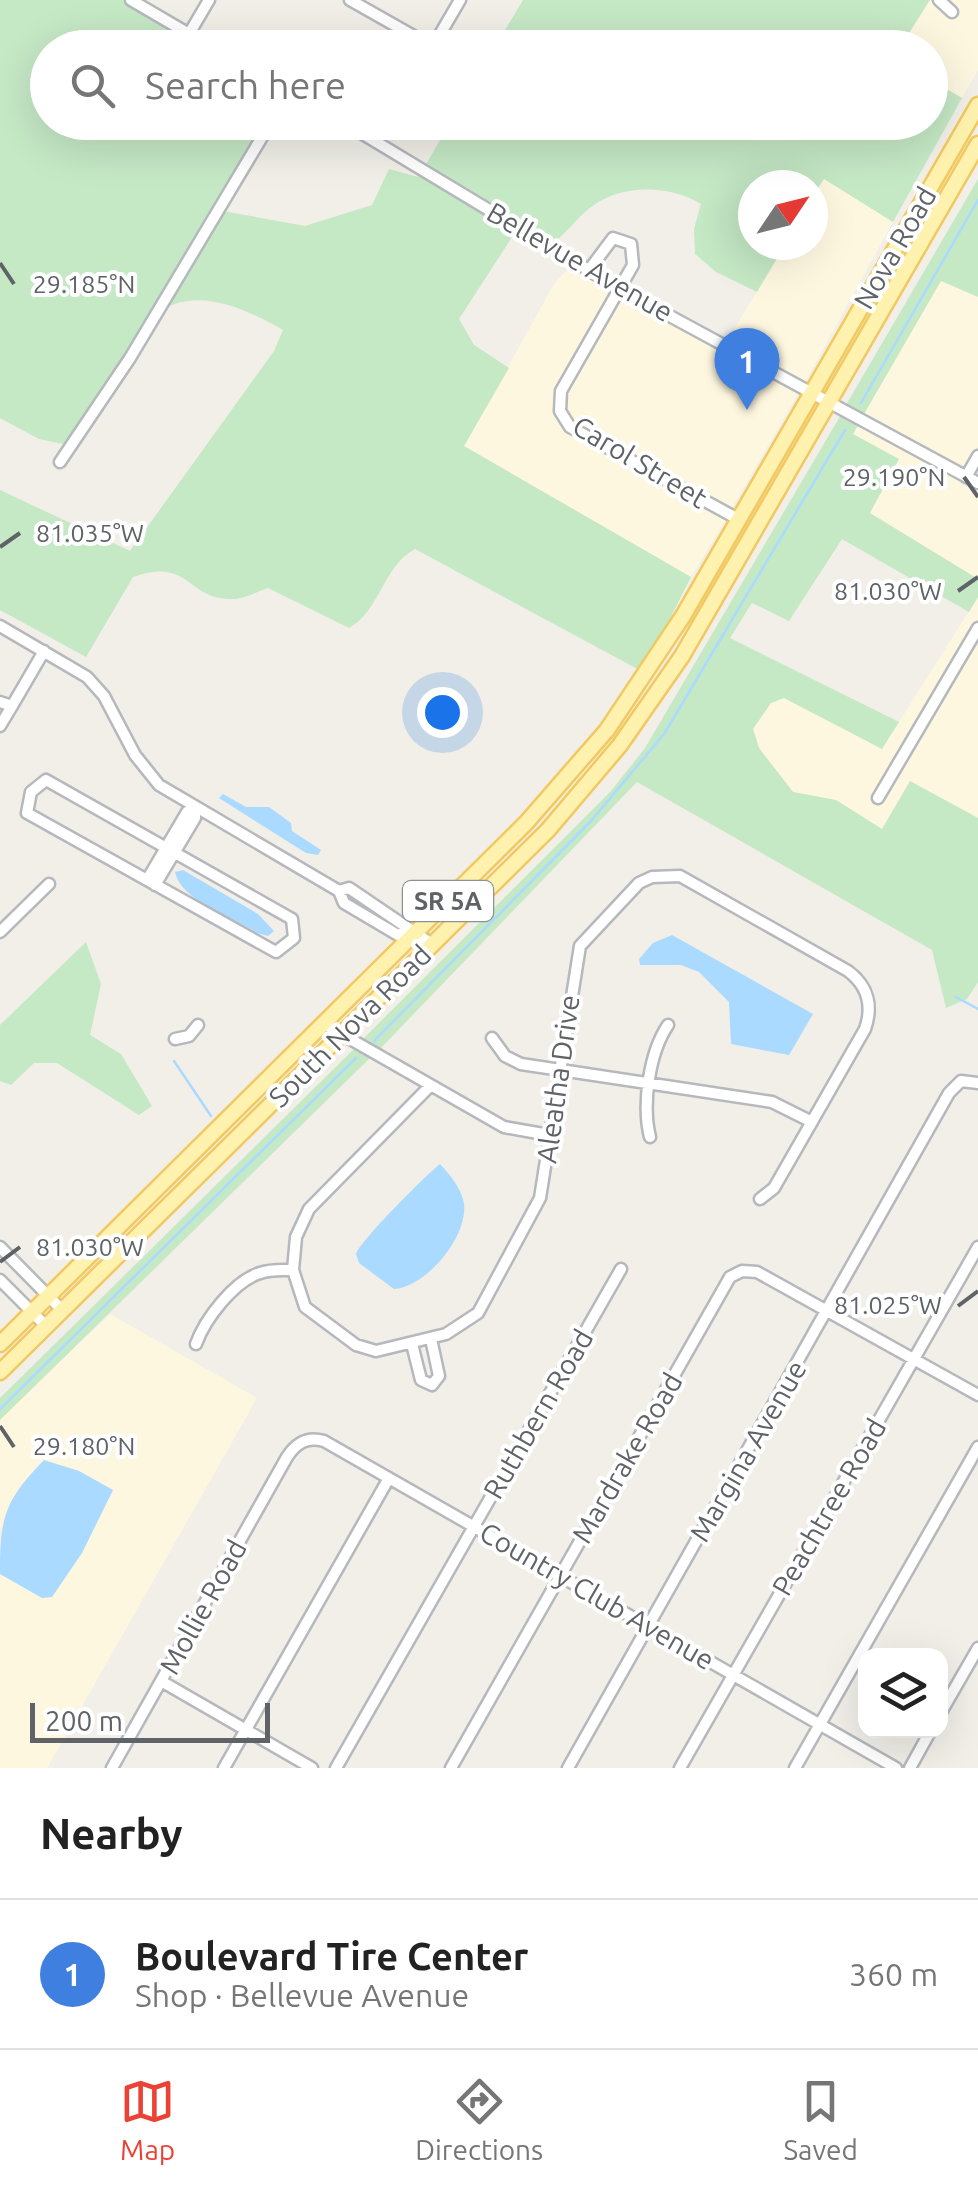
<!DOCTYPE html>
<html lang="en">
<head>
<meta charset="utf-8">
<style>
	body { margin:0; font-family:Ubuntu,sans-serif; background:#f6f6f6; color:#222 }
	.controls { position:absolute; right:30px; bottom:30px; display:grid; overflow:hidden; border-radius:20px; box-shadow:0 10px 40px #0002 }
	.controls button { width:90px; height:90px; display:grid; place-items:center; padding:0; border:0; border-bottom:2px solid #e0e0e0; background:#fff; color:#222; font:50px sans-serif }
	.compass { position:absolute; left:738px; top:170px; width:90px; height:90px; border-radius:50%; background:#fff; box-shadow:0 10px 40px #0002; rotate:55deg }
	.scale { position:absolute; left:30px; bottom:25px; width:240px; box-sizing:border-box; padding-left:10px; border:5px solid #5f6368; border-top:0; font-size:28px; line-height:35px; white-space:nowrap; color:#5f6368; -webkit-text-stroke:8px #fff; paint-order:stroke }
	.you { position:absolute; left:442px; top:712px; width:35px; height:35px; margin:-25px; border:8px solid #fff; border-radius:50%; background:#1a73e8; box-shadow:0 0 0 15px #1a73e833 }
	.badge { display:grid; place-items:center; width:65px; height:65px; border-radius:50%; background:#ea4335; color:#fff; font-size:32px; font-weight:700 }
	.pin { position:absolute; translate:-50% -82px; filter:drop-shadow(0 2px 5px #0008) }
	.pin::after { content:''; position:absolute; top:52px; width:35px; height:30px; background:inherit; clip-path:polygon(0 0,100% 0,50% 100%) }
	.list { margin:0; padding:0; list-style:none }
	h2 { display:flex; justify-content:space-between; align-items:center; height:130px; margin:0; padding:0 40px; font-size:42px }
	h2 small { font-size:32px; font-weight:400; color:#767676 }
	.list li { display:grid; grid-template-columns:65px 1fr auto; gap:30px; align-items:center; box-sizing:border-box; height:150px; padding:0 40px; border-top:2px solid #e0e0e0 }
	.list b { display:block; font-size:38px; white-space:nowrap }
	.list p { margin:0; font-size:32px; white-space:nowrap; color:#767676 }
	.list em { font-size:32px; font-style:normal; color:#767676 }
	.icon { flex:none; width:55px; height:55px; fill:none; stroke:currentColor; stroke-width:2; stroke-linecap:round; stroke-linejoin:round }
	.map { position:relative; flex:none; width:978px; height:1768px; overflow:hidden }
	.search { position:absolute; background:#fff; box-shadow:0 10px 40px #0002; left:30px; right:30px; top:30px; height:110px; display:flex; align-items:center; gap:25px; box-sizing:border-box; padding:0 35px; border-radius:55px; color:#767676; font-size:38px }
	.sheet { height:280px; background:#fff }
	nav { display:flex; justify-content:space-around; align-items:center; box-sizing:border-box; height:140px; border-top:2px solid #e0e0e0; background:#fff; font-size:28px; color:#767676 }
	nav a { display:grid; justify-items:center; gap:5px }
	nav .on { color:#ea4335 }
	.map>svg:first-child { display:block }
	.commercial { fill:#fef7e0 }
	.green { fill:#c5e8c5 }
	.water { fill:#aadaff }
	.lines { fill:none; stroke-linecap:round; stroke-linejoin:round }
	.stream { stroke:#aadaff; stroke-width:2.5 }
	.minor-casing { stroke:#b5b8bc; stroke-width:15 }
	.major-casing { stroke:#f2c960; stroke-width:19 }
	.minor { stroke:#fff; stroke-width:10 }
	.major { stroke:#fff2af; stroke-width:14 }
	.ticks { fill:none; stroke:#5f6368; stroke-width:4 }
	.labels { text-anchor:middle; stroke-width:8; stroke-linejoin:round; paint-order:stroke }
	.shield { fill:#fff; stroke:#8f9295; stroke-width:2.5 }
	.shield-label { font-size:25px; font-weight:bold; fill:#5f6368 }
	.street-label { font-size:28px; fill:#5f6368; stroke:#fff }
	.ticks-label { font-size:25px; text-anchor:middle; fill:#5f6368; stroke:#fff; stroke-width:8; stroke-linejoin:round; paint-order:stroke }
</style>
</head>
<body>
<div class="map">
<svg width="978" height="1768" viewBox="0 0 978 1768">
	<rect width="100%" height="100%" fill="#f1efe8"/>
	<path class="commercial" d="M930,0L953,18L958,10L944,0H978V70L962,98L931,80L930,48H900Z
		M823,178L893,222L805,382L727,341L785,245H813V196Z
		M567,270L586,274L614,292L557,389L556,414L727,518L691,577L464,446L554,284Z
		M941,280L978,297V447L964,471L864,414Z
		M621,296L800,390L731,510L573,424L565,409V392Z
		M860,422L978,489V579L870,513L853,434Z
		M978,597V620L873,800L880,803L978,637V818L910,781L882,829L836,800L793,792L759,748L753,729L771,703L784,698L882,749Z
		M110,1314L257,1398L47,1768H0V1574L42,1598L52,1597L82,1553L113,1490L79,1471L61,1467L0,1529V1420Z"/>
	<path class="green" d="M0,0H122L200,47L48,48V122L264,123L126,356L63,444L39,439L0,418Z
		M523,0H930L900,47H495Z
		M931,80L962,98L893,222L824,179L813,196V185H753V245H785L757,292L716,272L695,254L694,229L701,204C671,185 623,184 594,205C581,213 571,228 559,238L547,239L425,166L450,123L930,122Z
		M389,169L418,177L420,173L516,231L459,319L474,345L509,368L464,446L691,577L643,672L415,549C382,567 381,610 349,628L268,588C256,592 242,600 229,599C186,598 190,557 133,577L86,657L0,610V490L130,551L274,351L283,330C250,311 201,287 164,309L223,211L305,226L372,205Z
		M978,179V297L941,281L864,414L846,405Z
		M842,413L860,422L853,434L899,459L870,513L978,579V597L969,612L842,539L789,621L752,603L730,638L899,722L882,749L784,698L771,703L753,729L759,748L793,792L836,800L882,829L910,781L978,818V982L967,999L946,1008L932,950L637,782L378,1051L361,1041L611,791L645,748Z
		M86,942L101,984L90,1035L121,1054L152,1106L139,1115L57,1063H34L11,1085L0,1081V1025Z
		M355,1048L371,1057L0,1420V1398Z"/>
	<path class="water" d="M223,794L246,807H269L291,823L292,831L321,850L318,855L306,853L219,798Z
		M183,870L258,914L274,931L268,936L257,933C234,918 181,901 175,872Z
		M672,935L813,1014L789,1055L731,1044L729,1002L699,972L681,965H640L639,959L653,943Z
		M440,1164C450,1175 462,1189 464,1204C468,1237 426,1287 394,1289L359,1263L356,1254C362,1239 424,1177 440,1164Z
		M44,1460L79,1471L113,1490L82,1553L52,1597L42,1598L0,1574C0,1518 4,1501 44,1460Z"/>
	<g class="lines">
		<path class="stream" d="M861,403L978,200
			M956,997L978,1009
			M374,1041L591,821L664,734L845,430
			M174,1061L211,1116
			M0,1409L356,1058"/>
		<g class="minor-casing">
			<path id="minor" d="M131,0L213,48
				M350,0L433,47
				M939,0L952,12
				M189,34L209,0
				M432,48L460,0
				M343,122L620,289L978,483
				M376,142L388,122
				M589,270L613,238L631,244L633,265L561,391L560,411L570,427L738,519
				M60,462L130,358L271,122
				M966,477L978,456
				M0,626L87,677L104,696L135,755L159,785L339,891
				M0,702L12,706L0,726
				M12,706L44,651
				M46,780L292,919L294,938L276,952L27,813L31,792Z
				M878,798L978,628
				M147,880L187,812L195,808
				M155,885L195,818V808
				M408,931L398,935L344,903L339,891L349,888L433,945
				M0,932L49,884
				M324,1024L504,1127L549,1135
				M492,1038L505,1056L521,1064L772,1102L812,1122
				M175,1039L189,1036L198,1025
				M430,1086L309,1209L296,1237L293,1270L305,1307L356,1345L376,1351L446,1334L478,1313L540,1198L580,946L639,883L652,877L680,876L848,971C868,986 873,1006 865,1029L774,1188L760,1199
				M650,1137C642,1105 649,1053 668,1025
				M0,1247L62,1310
				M0,1280L46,1326
				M196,1344C205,1319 234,1281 260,1273C270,1269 282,1270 293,1270
				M412,1344L421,1380L432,1385L439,1376L431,1339
				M161,1681L312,1768
				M940,1714L978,1648
				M112,1768L287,1457C296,1443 307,1436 324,1441L896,1768
				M224,1768L389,1478
				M336,1768L621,1269
				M451,1768L730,1277L742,1271L757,1272L978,1395
				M568,1768L949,1093L961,1081L978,1083
				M680,1768L978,1247
				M795,1768L978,1447
				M910,1768L931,1730"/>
		</g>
		<g class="major-casing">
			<path id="major" d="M0,1344L526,823L607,730L683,616L978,105
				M0,1372L548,830L620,745L682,656L978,144"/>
		</g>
		<use href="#minor" class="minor"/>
		<use href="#major" class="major"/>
	</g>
	<path class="ticks" d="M0,263L14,284M964,477L978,497M0,547L20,533M958,591L978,577M0,1262L20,1247M958,1306L978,1291M0,1426L14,1447"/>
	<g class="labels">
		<rect class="shield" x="403" y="881" width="90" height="40" rx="8"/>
		<g class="shield-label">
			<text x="448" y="910">SR 5A</text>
		</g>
		<g class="street-label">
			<text transform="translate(895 248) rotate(-60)" y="10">Nova Road</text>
			<text transform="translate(580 262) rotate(30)" y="10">Bellevue Avenue</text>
			<text transform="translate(640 462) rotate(31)" y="10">Carol Street</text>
			<text transform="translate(350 1026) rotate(-45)" y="10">South Nova Road</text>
			<text transform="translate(558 1079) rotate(-82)" y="10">Aleatha Drive</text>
			<text transform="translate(538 1414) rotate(-60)" y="10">Ruthbern Road</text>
			<text transform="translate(748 1451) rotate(-60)" y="10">Margina Avenue</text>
			<text transform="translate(627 1458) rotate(-60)" y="10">Mardrake Road</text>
			<text transform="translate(829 1507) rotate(-60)" y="10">Peachtree Road</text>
			<text transform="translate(597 1596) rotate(30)" y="10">Country Club Avenue</text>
			<text transform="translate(203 1607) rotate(-61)" y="10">Mollie Road</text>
		</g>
	</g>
	<g class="ticks-label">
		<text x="84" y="293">29.185°N</text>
		<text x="894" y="486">29.190°N</text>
		<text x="90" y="542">81.035°W</text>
		<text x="888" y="600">81.030°W</text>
		<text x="90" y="1256">81.030°W</text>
		<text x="888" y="1314">81.025°W</text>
		<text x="84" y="1455">29.180°N</text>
	</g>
</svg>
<div class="controls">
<button><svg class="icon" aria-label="layers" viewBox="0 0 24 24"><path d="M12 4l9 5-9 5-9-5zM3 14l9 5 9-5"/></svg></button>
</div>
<svg class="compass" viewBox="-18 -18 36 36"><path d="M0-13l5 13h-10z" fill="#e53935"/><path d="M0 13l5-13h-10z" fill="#767676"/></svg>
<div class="scale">200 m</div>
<div class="you"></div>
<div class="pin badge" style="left:747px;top:410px;background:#3f7fe0">1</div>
<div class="search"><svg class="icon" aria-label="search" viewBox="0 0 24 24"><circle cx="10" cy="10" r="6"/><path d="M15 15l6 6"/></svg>Search here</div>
</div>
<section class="sheet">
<h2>Nearby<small></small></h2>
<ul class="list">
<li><span class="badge" style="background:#3f7fe0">1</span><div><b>Boulevard Tire Center</b><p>Shop · Bellevue Avenue</p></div><em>360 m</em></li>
</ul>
</section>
<nav>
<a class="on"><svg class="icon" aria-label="map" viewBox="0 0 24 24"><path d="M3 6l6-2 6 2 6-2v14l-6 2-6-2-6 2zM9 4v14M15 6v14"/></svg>Map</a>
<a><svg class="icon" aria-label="directions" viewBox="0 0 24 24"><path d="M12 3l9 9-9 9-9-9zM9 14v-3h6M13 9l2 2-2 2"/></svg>Directions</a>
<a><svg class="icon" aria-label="saved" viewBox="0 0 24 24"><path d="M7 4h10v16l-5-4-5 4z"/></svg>Saved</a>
</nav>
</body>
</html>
